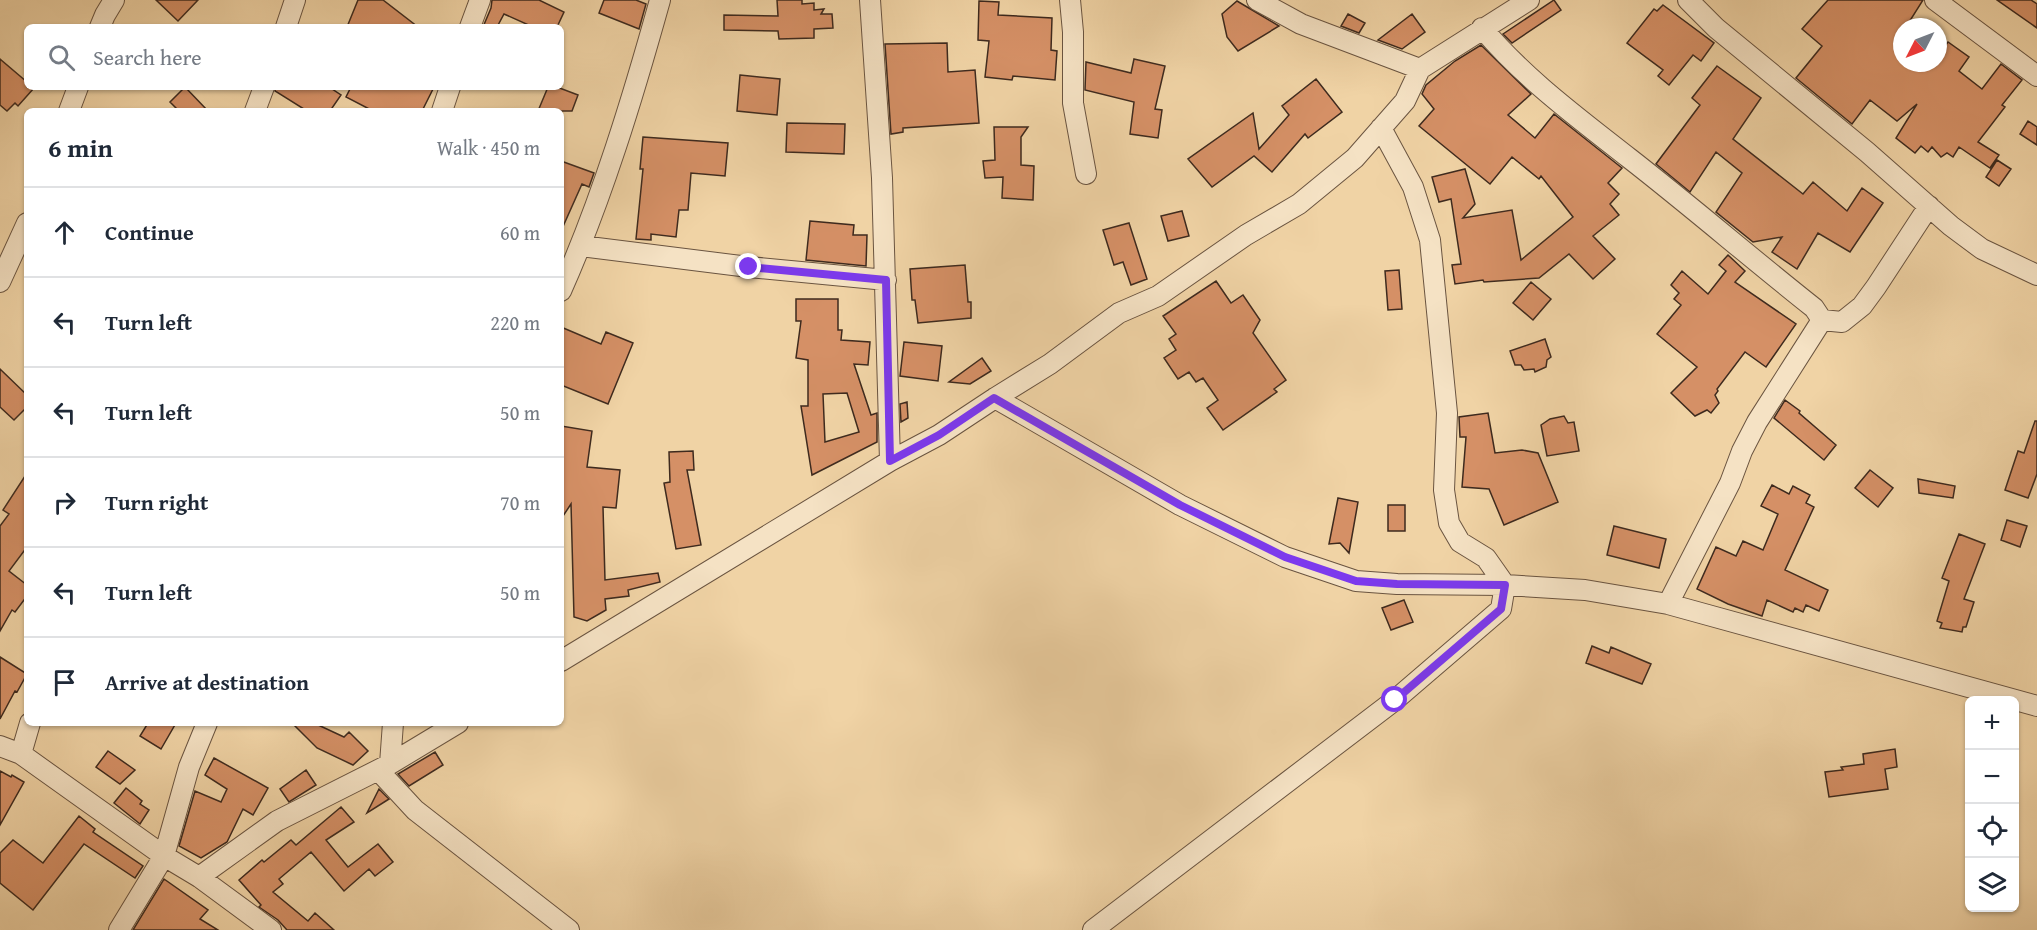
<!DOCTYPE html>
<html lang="en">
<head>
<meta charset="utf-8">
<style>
	body { margin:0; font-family:"Gentium Book Plus",serif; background:#f6f6f7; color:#1f2937 }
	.controls { position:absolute; right:18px; bottom:18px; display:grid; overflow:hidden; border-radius:9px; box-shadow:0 2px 4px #0004 }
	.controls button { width:54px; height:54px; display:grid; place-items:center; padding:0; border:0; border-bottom:2px solid #e0e1e3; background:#fff; color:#1f2937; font:30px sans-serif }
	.compass { position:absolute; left:1893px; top:18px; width:54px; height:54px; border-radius:50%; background:#fff; box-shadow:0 2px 4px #0004; rotate:228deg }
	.stop { position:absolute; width:18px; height:18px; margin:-14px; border:4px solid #7c3aed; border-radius:50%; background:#fff }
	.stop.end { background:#7c3aed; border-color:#fff; box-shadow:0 2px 6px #0008 }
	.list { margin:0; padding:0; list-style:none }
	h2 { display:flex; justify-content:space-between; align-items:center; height:78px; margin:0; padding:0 24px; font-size:26px }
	h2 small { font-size:20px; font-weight:400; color:#747a83 }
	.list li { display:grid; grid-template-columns:39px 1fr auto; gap:18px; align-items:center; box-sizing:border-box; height:90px; padding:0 24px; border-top:2px solid #e0e1e3 }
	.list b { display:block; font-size:22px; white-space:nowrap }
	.list em { font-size:20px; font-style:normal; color:#747a83 }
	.icon { flex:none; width:33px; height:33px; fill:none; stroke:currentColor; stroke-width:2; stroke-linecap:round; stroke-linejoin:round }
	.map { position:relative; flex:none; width:2037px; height:930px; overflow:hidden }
	.search { position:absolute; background:#fff; box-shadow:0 2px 4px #0004; left:24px; top:24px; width:540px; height:66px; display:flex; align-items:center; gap:15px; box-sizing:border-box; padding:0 21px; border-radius:9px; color:#747a83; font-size:22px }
	.panel { position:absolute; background:#fff; box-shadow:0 2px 4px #0004; left:24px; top:108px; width:540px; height:618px; border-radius:9px }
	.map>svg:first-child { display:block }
	.building { fill:#d59066; stroke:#3e2a1e; stroke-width:1.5; fill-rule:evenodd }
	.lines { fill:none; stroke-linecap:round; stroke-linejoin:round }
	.minor-casing { stroke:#6a5440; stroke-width:22 }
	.minor { stroke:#f5e2c4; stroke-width:20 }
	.route { stroke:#7c3aed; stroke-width:8 }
</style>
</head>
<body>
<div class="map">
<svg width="2037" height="930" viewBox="0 0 2037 930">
	<rect width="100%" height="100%" fill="#f0d3a5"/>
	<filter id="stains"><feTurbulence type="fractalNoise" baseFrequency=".00333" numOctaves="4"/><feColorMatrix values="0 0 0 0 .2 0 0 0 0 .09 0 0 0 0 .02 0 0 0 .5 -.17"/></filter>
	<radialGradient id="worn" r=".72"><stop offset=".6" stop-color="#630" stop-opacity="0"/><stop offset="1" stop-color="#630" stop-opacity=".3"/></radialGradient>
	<path class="building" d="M156,0H198L178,21Z
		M358,0H383L418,27H347Z
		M492,0H539L564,12L557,27H533L504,14L497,27H483L491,8Z
		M604,0H636L646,4L639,29L599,13Z
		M777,0H802V4L814,3V10L824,9L821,14H832L833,28L814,29V38L779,39L778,31L724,30V15L778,16Z
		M1554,0L1561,10L1512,43L1503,34Z
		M1828,0H1923L1906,27H1902V63H1938V55L1948,42L1969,57L1959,71L1982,89L2001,64L2022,80L2002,105L2005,107L1978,142L1999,155L1990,168L1959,147L1953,157L1947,153L1941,157L1932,147L1928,152L1921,146L1915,153L1896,138L1917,104L1897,121L1870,100L1852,124L1796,78L1822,46L1802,29Z
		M1997,0H2031L2037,4V28Z
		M979,1L999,2L998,15L1052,18L1051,50L1057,51L1055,80L1013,76L1012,80L985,77L989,41L978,40Z
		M1237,1L1279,26L1238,51L1227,37L1222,14Z
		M1663,5L1714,43L1701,61L1693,55L1669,85L1658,76L1663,70L1627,43L1654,9L1657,11Z
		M1348,14L1365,23L1359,33L1341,26Z
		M1412,14L1425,32L1402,49L1378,40Z
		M947,43L948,72L975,70L979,123L903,128V132L891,134L885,44Z
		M1481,45L1531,94L1508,115L1535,138L1554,114L1622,168L1608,183L1619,194L1610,204L1619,215L1593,236L1615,259L1593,279L1569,254L1539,278L1484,282L1483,280L1455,284L1452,265L1461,264L1451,199L1439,202L1432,177L1465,169L1475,204L1463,218L1512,210L1521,260L1573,217L1541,176L1539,179L1512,157L1490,184L1419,126L1434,109L1422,94L1426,85L1455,61Z
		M0,59L27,82V87L34,88L18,106L15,103L7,111L0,105Z
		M1134,59L1165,66L1155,109L1162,110L1158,138L1130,134L1134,102L1085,90L1086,62L1131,73Z
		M1717,66L1761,98L1733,139L1803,194L1813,182L1847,211L1862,188L1883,203L1850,252L1818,233L1797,269L1772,252L1782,237L1753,242L1716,212L1742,173L1716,152L1690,192L1656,164L1700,105L1692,98Z
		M740,75L780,79L777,115L737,111Z
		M1316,79L1342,112L1308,138L1305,134L1272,172L1254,156L1212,187L1188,159L1253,113L1259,149L1289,115L1282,106Z
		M185,87L208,111H179L170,102Z
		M276,87H329L341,95L330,111H307L275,91Z
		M351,87H434L422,111H373L346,97Z
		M548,87H557L578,95L572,111H538Z
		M2028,121L2037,127V145L2020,134Z
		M787,123L845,124L844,154L786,152Z
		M994,127H1028L1021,137V165L1034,166L1033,200L1002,198L1003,177L985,178L983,161L995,160Z
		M643,137L728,143L725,176L691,173L688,210H679L676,237L651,234V240L636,239L643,169H640Z
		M1997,160L2011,169L1999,186L1986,177Z
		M561,161L594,173L589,187L582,184L561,231Z
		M1182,211L1189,236L1168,241L1161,216Z
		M810,221L854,225L853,235H867L866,266L806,260Z
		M1129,223L1147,279L1131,285L1123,262L1114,265L1103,230Z
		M1728,255L1745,271L1735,282L1796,324L1766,367L1745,352L1717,389L1718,391L1715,395L1719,403L1711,413L1707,410L1695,416L1671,393L1697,367L1657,334L1681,305L1674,299L1679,293L1671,285L1682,271L1708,294L1726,271L1719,265Z
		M965,265L968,302H971V318L918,323L915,300H912L910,269Z
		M1399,270L1402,309L1388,310L1385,271Z
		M1216,281L1231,303L1243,295L1260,320L1253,333L1286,380L1274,389L1277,392L1223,430L1207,408L1218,400L1203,378L1196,382L1189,372L1178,379L1164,358L1176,350L1169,339L1176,334L1163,316Z
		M1531,282L1551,299L1533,320L1513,303Z
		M796,299H838V330H842L841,340L870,342L868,365L854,364L871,415L877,413V442L812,475L801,406H808V360L796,358L801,321H796ZM847,393L859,432L825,442L823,394Z
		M561,327L601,344L606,332L633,343L608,404L561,385Z
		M1545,339L1551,357L1547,360L1546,367L1535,372L1534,369L1524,370L1521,365H1515L1510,351Z
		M904,342L942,346L938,381L900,376Z
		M982,358L991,371L970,384L949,382Z
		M0,369L27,395V407L14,420L0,407Z
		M1785,400L1800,411L1799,413L1836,445L1824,460L1774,418Z
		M907,402L908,418L901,422L900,404Z
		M1488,413L1495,453L1522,450L1538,453L1558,502L1504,525L1489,489L1462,487L1466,437H1460L1459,417Z
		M1564,416L1568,423L1574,422L1579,451L1547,456L1541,425L1550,419Z
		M2035,421H2037V474L2028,498L2005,490L2018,451L2024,453Z
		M561,426L592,431L587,467L620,470L616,508L603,507L605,580L658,573L660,582L628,590L629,596L605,599L606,610L587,621L574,617L571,504L561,519Z
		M693,451L694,470H687L701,545L676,549L664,483L670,482L669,452Z
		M1870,470L1893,488L1878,507L1855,488Z
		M27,473V547L9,571L27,585V596L15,612L12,610L0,631V526L9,514L3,510Z
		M1918,479L1955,486L1953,498L1919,493Z
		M1772,485L1789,494L1793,486L1810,495L1806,503L1814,507L1785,570L1828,590L1819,611L1806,605L1803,612L1795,608L1793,612L1767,600L1762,616L1728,604L1697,589L1716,547L1736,556L1743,541L1763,550L1778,514L1761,506Z
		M1338,498L1358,502L1349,553L1340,543L1329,544Z
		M1388,505H1405V531H1388Z
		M2007,520L2027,526L2020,547L2001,540Z
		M1614,526L1666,539L1659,568L1607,555Z
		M1959,534L1985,544L1964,599L1974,602L1966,627H1963L1962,632L1940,628L1942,623L1937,621L1949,581L1942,578Z
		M1404,600L1413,622L1391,630L1382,608Z
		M1592,646L1609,653L1611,647L1651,664L1642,684L1586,663Z
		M0,657L27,674L17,692L15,691L0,719Z
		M148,723H176L161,749L140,736Z
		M292,723H314L344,737L349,732L368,751L353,765L317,748Z
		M1895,749L1897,767L1885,769L1888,789L1829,797L1825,772L1843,770L1841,767L1864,764L1863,754Z
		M108,751L135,770L120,784L96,767Z
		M435,752L443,765L409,786L398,774Z
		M214,758L268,788L253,815L243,809L227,842L201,858L179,846L195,791L221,802L227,789L205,775Z
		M306,770L316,785L289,802L280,789Z
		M0,771L11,777L12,775L24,782L0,825Z
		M126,788L142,801L140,804L149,810L140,824L114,803Z
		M379,789L389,799L367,813Z
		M341,807L354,822L326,840L348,867L378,844L393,862L375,876L369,869L344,891L311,852L279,879L283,884L273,892L308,921L315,913L334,930H287L278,920L259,907L261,905L239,880L262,860L264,862L291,840L296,845Z
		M79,816L95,829L93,832L143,866L135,878L84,844L33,910L0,883V853L13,840L43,863Z
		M164,879L208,910L200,919L218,930H133Z"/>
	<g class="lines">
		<g class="minor-casing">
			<path id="minor" d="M870,0L882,178L890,461
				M1070,0L1073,32V103L1086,174
				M1257,0L1301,24L1420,69
				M1688,0L1716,28L1867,152L1951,226L1982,249L2037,275
				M1935,0L2037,76
				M100,27L105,15L114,0
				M286,27L295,0
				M470,27L480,0
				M1482,28C1525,79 1577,117 1629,158C1692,207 1752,259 1814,308L1822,320
				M69,111L78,87
				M255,111L264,87
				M442,111L450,87
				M581,246L749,267L886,280
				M0,282L27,223
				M561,291C602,199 633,97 660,0
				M1822,320L1842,322L1862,306L1876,287L1929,206
				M995,398L1180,505L1285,557L1356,581L1397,584L1505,585L1585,590L1668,604L2037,706
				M1668,604L1730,483L1742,451L1757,422L1822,320
				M561,661L890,461L939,435L995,398L1050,364L1119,313L1158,296L1246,235L1299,204L1355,158L1405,101L1420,69L1529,0
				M0,746L21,754L164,856L199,877L271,930
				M21,754L30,723
				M390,764L393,723
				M378,770L415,810L569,930
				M199,877L277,821L390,764L458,723
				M119,930L164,856L189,767L207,723
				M1093,930L1395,700L1501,609L1505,585L1486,558L1460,542L1449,523L1444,490L1447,413L1430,240L1413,187L1381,128"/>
		</g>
		<use href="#minor" class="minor"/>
	</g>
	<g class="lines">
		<path class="route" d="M749,267L886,280L890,461L939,435L994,398L1180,505L1285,557L1356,581L1397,584L1505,585L1501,609L1395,700"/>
	</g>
	<rect width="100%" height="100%" filter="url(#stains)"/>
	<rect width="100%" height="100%" fill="url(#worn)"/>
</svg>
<div class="controls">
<button>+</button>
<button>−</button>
<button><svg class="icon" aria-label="locate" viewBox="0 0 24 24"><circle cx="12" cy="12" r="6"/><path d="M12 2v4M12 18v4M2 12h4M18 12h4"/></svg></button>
<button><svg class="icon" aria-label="layers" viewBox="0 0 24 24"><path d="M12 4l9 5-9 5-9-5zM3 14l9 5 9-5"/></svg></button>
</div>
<svg class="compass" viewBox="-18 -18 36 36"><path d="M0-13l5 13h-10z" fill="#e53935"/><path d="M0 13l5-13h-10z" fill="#747a83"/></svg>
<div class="stop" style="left:1395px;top:700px"></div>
<div class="stop end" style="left:749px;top:267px"></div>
<div class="search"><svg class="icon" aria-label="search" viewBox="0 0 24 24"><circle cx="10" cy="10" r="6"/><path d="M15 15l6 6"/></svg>Search here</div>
<section class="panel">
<h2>6 min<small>Walk · 450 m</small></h2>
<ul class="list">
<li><svg class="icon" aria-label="ahead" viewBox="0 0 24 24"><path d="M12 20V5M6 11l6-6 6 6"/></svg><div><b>Continue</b></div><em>60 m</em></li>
<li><svg class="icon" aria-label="left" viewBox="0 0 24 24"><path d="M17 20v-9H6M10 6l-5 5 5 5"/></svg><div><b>Turn left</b></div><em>220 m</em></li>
<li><svg class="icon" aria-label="left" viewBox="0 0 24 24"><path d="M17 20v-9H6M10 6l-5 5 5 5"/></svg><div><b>Turn left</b></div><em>50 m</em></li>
<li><svg class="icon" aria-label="right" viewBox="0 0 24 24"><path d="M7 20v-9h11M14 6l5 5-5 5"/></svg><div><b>Turn right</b></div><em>70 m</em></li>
<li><svg class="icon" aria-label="left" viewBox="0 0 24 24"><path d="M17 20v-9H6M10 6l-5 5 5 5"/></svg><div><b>Turn left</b></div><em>50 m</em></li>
<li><svg class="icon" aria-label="arrive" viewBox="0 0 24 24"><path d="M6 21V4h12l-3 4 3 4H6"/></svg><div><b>Arrive at destination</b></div></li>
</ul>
</section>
</div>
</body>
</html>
